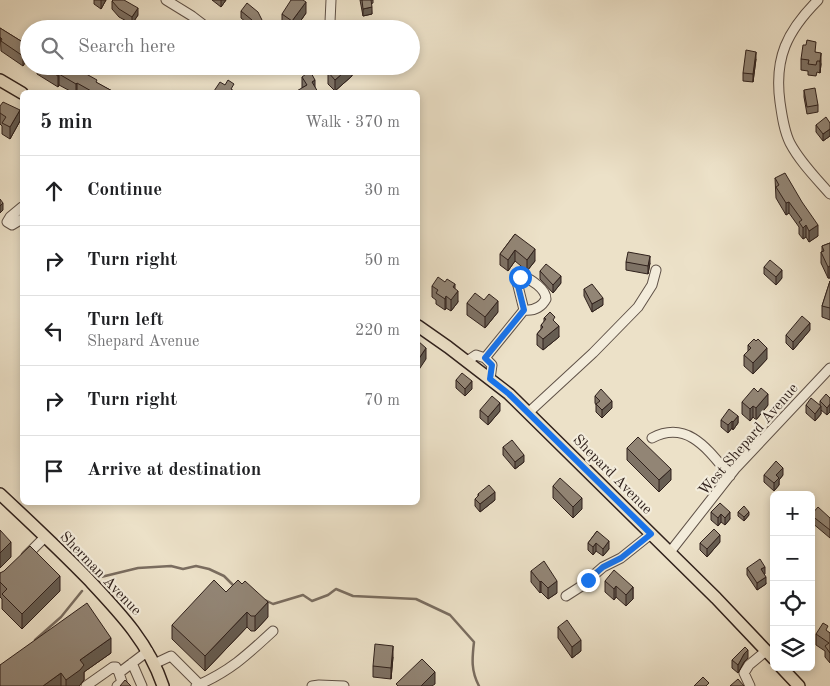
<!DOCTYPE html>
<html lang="en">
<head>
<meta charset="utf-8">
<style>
	body { margin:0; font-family:"Old Standard TT",serif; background:#f6f6f6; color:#202124 }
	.controls { position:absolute; right:15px; bottom:15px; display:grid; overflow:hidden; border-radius:8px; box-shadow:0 2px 8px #0003 }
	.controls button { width:45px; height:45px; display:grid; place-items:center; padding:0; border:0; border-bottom:1px solid #e0e0e0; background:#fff; color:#202124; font:25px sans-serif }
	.stop { position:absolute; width:15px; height:15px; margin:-11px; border:4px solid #1a73e8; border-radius:50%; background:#fff }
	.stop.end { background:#1a73e8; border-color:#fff; box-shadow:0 1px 5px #0008 }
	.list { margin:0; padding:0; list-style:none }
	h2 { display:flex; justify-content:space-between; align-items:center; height:65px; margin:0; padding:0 20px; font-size:21px }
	h2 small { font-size:16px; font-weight:400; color:#757577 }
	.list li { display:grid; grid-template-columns:32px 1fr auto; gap:15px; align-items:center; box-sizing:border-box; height:70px; padding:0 20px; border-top:1px solid #e0e0e0 }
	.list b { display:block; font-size:19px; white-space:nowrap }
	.list p { margin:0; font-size:16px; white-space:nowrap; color:#757577 }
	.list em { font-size:16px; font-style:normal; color:#757577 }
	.icon { flex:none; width:28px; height:28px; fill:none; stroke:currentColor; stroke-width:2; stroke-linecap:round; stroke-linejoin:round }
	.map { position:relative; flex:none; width:830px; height:686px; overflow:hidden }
	.search { position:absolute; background:#fff; box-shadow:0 2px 8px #0003; left:20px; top:20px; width:400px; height:55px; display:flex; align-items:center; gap:12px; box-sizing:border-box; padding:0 18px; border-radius:28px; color:#757577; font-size:19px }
	.panel { position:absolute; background:#fff; box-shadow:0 2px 8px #0003; left:20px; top:90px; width:400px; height:415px; border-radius:8px }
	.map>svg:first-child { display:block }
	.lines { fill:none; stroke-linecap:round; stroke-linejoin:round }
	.stream { stroke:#7a6d60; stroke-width:2.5 }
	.minor-casing { stroke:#5f5147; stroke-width:11 }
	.major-casing { stroke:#30211c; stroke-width:14 }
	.minor { stroke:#f3ecdb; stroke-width:9 }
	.major { stroke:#ece1c8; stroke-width:11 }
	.wall { fill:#7e7265; stroke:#30211c }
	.shaded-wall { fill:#665d52; stroke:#30211c }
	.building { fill:#928575; stroke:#30211c }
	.route { stroke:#1a73e8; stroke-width:6 }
	.labels { text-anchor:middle; stroke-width:4.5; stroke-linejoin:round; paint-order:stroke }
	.street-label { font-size:15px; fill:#30211c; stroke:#f3ecdb }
</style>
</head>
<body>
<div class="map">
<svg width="830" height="686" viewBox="0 0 830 686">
	<rect width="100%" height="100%" fill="#ece1c8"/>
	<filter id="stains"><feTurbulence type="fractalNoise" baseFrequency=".004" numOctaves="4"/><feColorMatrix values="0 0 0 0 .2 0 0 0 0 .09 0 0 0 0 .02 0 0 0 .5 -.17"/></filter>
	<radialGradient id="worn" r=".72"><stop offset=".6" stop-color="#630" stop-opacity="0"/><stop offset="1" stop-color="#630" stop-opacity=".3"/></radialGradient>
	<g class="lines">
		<path class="stream" d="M101,577L138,568L171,566L183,569L196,566L209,569L224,576L235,587
			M265,600L273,604L303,595L312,601L328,595L336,589L353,596L416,599L450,615L474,642C472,659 471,671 479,686
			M35,640L61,617L82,591"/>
		<g class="minor-casing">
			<path id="minor" d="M166,0L192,16L209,29
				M818,0C787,31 774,58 780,102C782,116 784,131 790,143C800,162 816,178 830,194
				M327,29L330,22L331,0
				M22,207L10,217L7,222L12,225L22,219
				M485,358L524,310C534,311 541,308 546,299C546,289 531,279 522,276L517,282L524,310
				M467,361L476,355L485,358L492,365L490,379
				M528,413L593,353L638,307L652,285L656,270
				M652,438C688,419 709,451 730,476
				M670,552L735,469L830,368
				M26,556L45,537
				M566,596L580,587L603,567L621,558L651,534
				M132,663L142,686
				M154,664L171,656L199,684
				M86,686L113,667H116L119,673L148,651
				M117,686L122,682L119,673
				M196,686C230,671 246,656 273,631
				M312,686L319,685L344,686
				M750,686L744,673L749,665L766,651"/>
		</g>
		<g class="major-casing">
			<path id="major" d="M0,80L22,93
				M418,326L448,347L509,394L716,598L774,659
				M0,494C30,522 60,550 89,580C119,612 149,643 163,686
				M781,667L799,686"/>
		</g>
		<use href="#minor" class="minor"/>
		<use href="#major" class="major"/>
	</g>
	<path class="wall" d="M94,0H106L101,9L94,4Z
		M212,0H226L221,7Z
		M360,0H373V3L371,4L372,14L363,16Z
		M112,1L138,15L132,24L119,17L112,9Z
		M241,11L263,22V29H253L252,27L241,18Z
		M306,13L295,29H287L282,26V14Z
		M0,28L29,46L23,66L1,51Z
		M816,52L821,64L820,73L817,72L816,76L808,75V71L801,70V59Z
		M756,59L753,82L743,81V73Z
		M37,66H61L69,71L84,72L97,83L114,92H72L59,85L58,87L37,74Z
		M334,66H352V76L335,91L328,84V72Z
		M302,77L315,80L302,88Z
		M804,90L818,105V112L807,114L804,97Z
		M0,106L20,121L10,139L2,134V126L0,124Z
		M830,123V136L823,141L816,132V125Z
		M775,178L818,236L809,242L806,237L803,239L799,234V227L789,213L786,215L776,198Z
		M515,234L535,261L527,271L515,261L508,271L500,265V254Z
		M830,243V278H828L821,263V252H822V246Z
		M626,262L650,263L648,274L626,270Z
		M764,267L782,278L776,285L764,274Z
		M540,271L561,283L553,293L540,279Z
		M830,281V320L822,317V306Z
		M432,286L455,289L458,302L451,311L446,308L445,310L436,304V300L432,297Z
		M584,289L603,305L592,312L584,296Z
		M484,300L498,312L485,328L467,315V303Z
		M544,318L555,322L559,337L543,350L537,345V334L541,329V325L544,322Z
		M810,330L793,350L786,343V335Z
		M748,345L767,359L753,374L744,366V355L748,351Z
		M456,380L472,389L465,396L456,388Z
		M595,396L612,408L602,418L596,412V405L595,403Z
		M830,398L827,415L821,410V414L815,421L806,413V405H820V401Z
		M742,402L768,405L756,420L753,417L750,421L742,414Z
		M480,410L500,411L488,425L480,418Z
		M738,416V423L733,430L732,428L728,433L721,427V420Z
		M503,447L524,462L515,469L503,455Z
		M627,448L671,480L659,492L627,460Z
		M764,475H783L779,480V485L774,491L764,482Z
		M553,486L582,509L573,518L553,498Z
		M478,494L495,500L480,512L475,506V499L478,496Z
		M720,503L730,519L725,525L721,522L718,526L711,520V512Z
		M738,512L749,515L744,521L738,516Z
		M811,515L830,518V538L811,522Z
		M597,531L609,549L603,556L596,551L593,555L588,550V543Z
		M720,542L707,557L700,550V543Z
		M747,568L765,574L764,575L766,584L757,590L747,575Z
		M531,571L557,593L548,599L541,592L540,593L531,582Z
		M0,573L60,591L22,629L2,609V599L0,597Z
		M605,581L633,587V599L626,606L616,597L614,600L605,592Z
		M226,592L268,617L255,631H251L247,627L205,671L172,639V625Z
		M558,627L581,651L572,658L558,638Z
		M828,632L830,633V663L825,657V651L816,645V634Z
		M111,653L84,672V680L79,686H0Z
		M393,657L391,679L373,677V666Z
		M748,658L744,662L738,673L732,668V660Z"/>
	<path class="shaded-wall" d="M101,0H106L101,9Z
		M221,0H226L221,7Z
		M306,2V13L295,29H292V21Z
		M372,7V14L363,16V9Z
		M138,8V15L132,24V17Z
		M263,22V29H255V25Z
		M29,48V58L23,66V56Z
		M756,52V59L753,82V74Z
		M821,53V64L820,73V61Z
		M351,66H352V76L335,91V80Z
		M59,74V85L58,87V76Z
		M315,80V91L312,82Z
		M77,83V92H76V84Z
		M20,110V121L10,139V127Z
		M830,129V136L823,141V134Z
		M789,202V213L786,215V203Z
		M3,203V210L0,213V206Z
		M806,225V237L803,239V228Z
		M818,225V236L809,242V231Z
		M535,249V261L527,271V260Z
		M515,250V261L508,271V260Z
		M650,256V263L648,274V266Z
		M830,266V278H828V267Z
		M782,270V278L776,285V277Z
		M561,276V283L553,293V285Z
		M455,284V295L458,291V302L451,311V300L453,287Z
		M446,296V308L445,310V299Z
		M603,298V305L592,312V304Z
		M498,301V312L485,328V317Z
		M810,323V330L793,350V342Z
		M559,326V337L543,350V339Z
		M426,348V359L418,371V360Z
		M767,348V359L753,374V363Z
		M472,381V389L465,396V389Z
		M768,394V405L756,420V408Z
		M612,401V408L602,418V410Z
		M500,403V411L488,425V417Z
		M830,404V412L827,415V408Z
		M753,406V417L750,421V409Z
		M821,406V414L815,421V414Z
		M738,416V423L733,430V422Z
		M732,421V428L728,433V425Z
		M524,455V462L515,469V462Z
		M783,468V475L779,480V485L774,491V483L776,475Z
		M671,469V480L659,492V480Z
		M495,492V500L480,512V504Z
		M582,498V509L573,518V507Z
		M730,512V519L725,525V518Z
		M749,512V515L744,521V517Z
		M721,514V522L718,526V518Z
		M720,535V542L707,557V549Z
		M609,541V549L603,556V549Z
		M11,542V557L0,568V553Z
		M596,543V551L593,555V547Z
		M765,567V574L761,577V569Z
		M60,576V591L22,629V614Z
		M766,577V584L757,590V583Z
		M541,581V592L540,593V582Z
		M557,581V593L548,599V588Z
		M616,586V597L614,600V589Z
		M633,587V599L626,606V595Z
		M268,602V617L255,631V616Z
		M247,612V627L205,671V656Z
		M111,638V653L84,672V680L80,685L79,686H66V680L80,660Z
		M581,640V651L572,658V647Z
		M393,646V657L391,679V668Z
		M748,650V658L744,662L738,673V665L744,654Z
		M435,672V684L432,686H421Z
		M61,673V686H43Z"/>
	<path class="building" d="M113,0H124L138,8L132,17L119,9L112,1Z
		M291,0H303L306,2L292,21L282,14Z
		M362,0H371L372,7L363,9Z
		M247,3L258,12L263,22L255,25L252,20L241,11Z
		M146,21L157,28L162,21L171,27L169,29H140Z
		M359,26L366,29H358Z
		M0,28L29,46L23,56L1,41L2,39L0,37Z
		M807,40L816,42L815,52L821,53L820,61H817L816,65L808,64L809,60L801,59L803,45H806Z
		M746,50L756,52L753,74L743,73Z
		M42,66H61L69,71L72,66H81L84,68L81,71L97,80L96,82L114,92H93L77,83L76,84L59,74L58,76Z
		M334,66H351L335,80L328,72Z
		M310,71L315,80L312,82L318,92H295L307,85L302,77Z
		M228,80L234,84L231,89L234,91L233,92H217L214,91L220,82L225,85Z
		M815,88L818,105L807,107L804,90Z
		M3,102L20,110L10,127L2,123L6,117L0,113V106Z
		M826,117L830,123V129L823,134L816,125Z
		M785,173L802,202L818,225L809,231L806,225L803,228L799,222L802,220L789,202L786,203L776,187L779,185L775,178Z
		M0,199L3,203L0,206Z
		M515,234L535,249L527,260L515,250L508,260L500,254Z
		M830,243V266L828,267L821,252L824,251L822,246Z
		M628,252L650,256L648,266L626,262Z
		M770,260L782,270L776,277L764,267Z
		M546,264L561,276L553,285L540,271Z
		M438,277L445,282L447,279L455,284L453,287L458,291L451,300L446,296L445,299L436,293L438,290L432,286Z
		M830,281V308L822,306Z
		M592,284L603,298L592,304L584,289Z
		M475,293L484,300L489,294L498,301L485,317L467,303Z
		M550,312L555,317L553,320L559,326L543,339L537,334L543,327L541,325L546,319L544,318Z
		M802,316L810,323L793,342L786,335Z
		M754,339L756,341L758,339L767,348L753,363L744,355L751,348L748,345Z
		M418,341L426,348L418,360Z
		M462,373L472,381L465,389L456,380Z
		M754,388L758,392L761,388L768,394L756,408L753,406L750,409L742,402Z
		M601,389L612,401L602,410L596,404L600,401L595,396Z
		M826,394L830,398V404L827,408L820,401Z
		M492,396L500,403L488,417L480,410Z
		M811,398L821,406L815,414L806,405Z
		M729,409L738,416L733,422L732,421L728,425L721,420Z
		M638,437L671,469L659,480L627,448Z
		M512,440L524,455L515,462L503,447Z
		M776,461L783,468L776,475L779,478L774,483L764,475Z
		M560,478L582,498L573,507L553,486Z
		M489,485L495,492L480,504L475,499L479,495L478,494Z
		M720,503L730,512L725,518L721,514L718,518L711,512Z
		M744,506L749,512L744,517L738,512Z
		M818,507L830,518V530L811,515Z
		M714,529L720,535L707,549L700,543Z
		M0,530L11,542L0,553Z
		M597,531L609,541L603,549L596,543L593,547L588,543Z
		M30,546L60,576L22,614L2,594L7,589L0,582V573L4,571Z
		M760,559L765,567L761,569L766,577L757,583L747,568Z
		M544,561L557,581L548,588L541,581L540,582L531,571Z
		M614,570L633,587L626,595L616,586L614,589L605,581Z
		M214,580L226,592L238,580L242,584L245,581L268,602L255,616H251L247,612L205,656L172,625Z
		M87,603L111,638L80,660L84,665L80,670L66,680L61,673L43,686H0V665Z
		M567,620L581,640L572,647L558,627Z
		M823,623L828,626L826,630L830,633V653L825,646L829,643L816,634Z
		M375,644L393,646L391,668L373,666Z
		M745,647L748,650L744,654L738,665L732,660Z
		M422,659L435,672L421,686H398L396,684Z
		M703,677L709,683L706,686H694Z
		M738,679L744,686H730Z
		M125,680L131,686H120Z"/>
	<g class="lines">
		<path class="route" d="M520,277L517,282L524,310L485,358L492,365L490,379L509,394L651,534L621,558L603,567L588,580"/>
	</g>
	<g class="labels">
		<g class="street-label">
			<text transform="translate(748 439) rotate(-49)" y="5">West Shepard Avenue</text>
			<text transform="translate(613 474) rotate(45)" y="5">Shepard Avenue</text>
			<text transform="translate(101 573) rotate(46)" y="5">Sherman Avenue</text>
		</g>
	</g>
	<rect width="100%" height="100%" filter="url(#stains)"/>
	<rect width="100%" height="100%" fill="url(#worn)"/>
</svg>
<div class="controls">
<button>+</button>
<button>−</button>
<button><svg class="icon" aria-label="locate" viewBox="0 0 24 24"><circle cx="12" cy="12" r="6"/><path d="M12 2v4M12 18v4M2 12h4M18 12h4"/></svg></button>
<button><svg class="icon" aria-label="layers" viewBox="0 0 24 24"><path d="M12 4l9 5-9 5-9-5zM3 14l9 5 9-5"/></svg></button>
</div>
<div class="stop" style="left:520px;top:277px"></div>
<div class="stop end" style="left:588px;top:580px"></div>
<div class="search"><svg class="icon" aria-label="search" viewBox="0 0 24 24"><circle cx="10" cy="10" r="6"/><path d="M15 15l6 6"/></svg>Search here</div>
<section class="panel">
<h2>5 min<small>Walk · 370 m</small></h2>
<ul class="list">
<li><svg class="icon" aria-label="ahead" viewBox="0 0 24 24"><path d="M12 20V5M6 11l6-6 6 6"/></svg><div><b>Continue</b></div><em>30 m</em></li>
<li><svg class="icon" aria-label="right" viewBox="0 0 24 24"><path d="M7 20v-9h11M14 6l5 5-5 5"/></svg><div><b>Turn right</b></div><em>50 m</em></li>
<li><svg class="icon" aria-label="left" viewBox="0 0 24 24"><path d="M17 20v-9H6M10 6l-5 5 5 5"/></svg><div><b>Turn left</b><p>Shepard Avenue</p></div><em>220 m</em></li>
<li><svg class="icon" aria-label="right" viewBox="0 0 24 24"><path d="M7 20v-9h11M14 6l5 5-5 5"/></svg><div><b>Turn right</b></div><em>70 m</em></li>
<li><svg class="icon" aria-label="arrive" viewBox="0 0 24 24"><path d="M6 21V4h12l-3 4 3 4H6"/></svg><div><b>Arrive at destination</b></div></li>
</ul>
</section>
</div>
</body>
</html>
